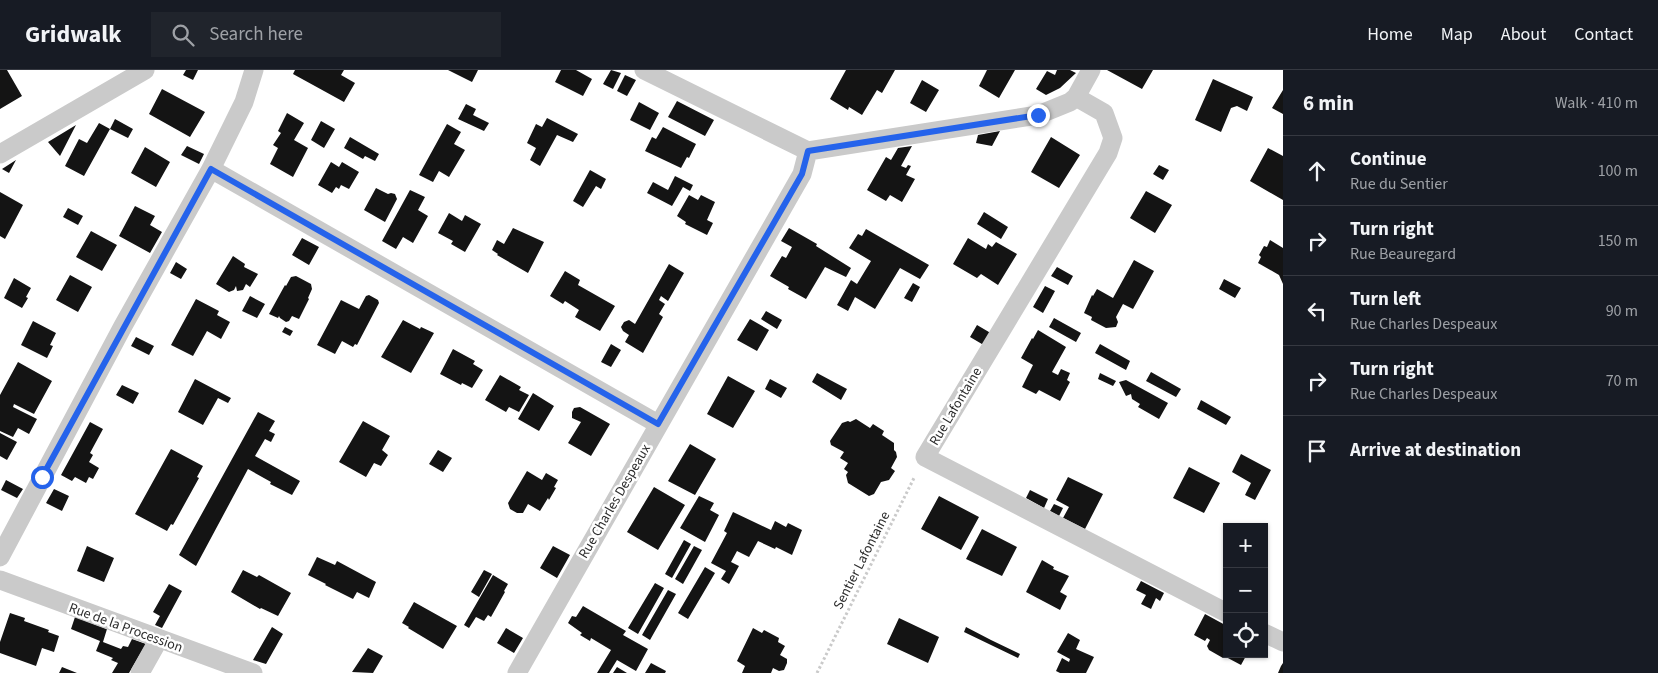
<!DOCTYPE html>
<html lang="en">
<head>
<meta charset="utf-8">
<style>
	body { margin:0; font-family:"Source Sans 3",sans-serif; background:#20242c; color:#f1f3f6 }
	.controls { position:absolute; right:15px; bottom:15px; display:grid; overflow:hidden; border-radius:0px; box-shadow:0 1px 4px #0004 }
	.controls button { width:45px; height:45px; display:grid; place-items:center; padding:0; border:0; border-bottom:1px solid #363941; background:#171b24; color:#f1f3f6; font:25px sans-serif }
	.stop { position:absolute; width:15px; height:15px; margin:-11px; border:4px solid #2563eb; border-radius:50%; background:#fff }
	.stop.end { background:#2563eb; border-color:#fff; box-shadow:0 1px 5px #0008 }
	.list { margin:0; padding:0; list-style:none }
	h2 { display:flex; justify-content:space-between; align-items:center; height:65px; margin:0; padding:0 20px; font-size:21px }
	h2 small { font-size:16px; font-weight:400; color:#9ea1a6 }
	.list li { display:grid; grid-template-columns:32px 1fr auto; gap:15px; align-items:center; box-sizing:border-box; height:70px; padding:0 20px; border-top:1px solid #363941 }
	.list b { display:block; font-size:19px; white-space:nowrap }
	.list p { margin:0; font-size:16px; white-space:nowrap; color:#9ea1a6 }
	.list em { font-size:16px; font-style:normal; color:#9ea1a6 }
	.icon { flex:none; width:28px; height:28px; fill:none; stroke:currentColor; stroke-width:2; stroke-linecap:round; stroke-linejoin:round }
	.map { position:relative; flex:none; width:1283px; height:603px; overflow:hidden }
	header { display:flex; align-items:center; gap:30px; box-sizing:border-box; height:70px; padding:0 25px; background:#171b24; border-bottom:1px solid #363941 }
	header strong { font-size:24px }
	nav { display:flex; gap:28px; margin-inline-start:auto; font-size:18px }
	.search { width:350px; height:45px; background:#20242c; display:flex; align-items:center; gap:12px; box-sizing:border-box; padding:0 18px; border-radius:0px; color:#9ea1a6; font-size:19px }
	main { display:flex }
	aside { flex:1; background:#171b24 }
	.map>svg:first-child { display:block }
	.building { fill:#141414 }
	.lines { fill:none; stroke-linecap:round; stroke-linejoin:round }
	.path { stroke:#cacaca; stroke-width:3; stroke-dasharray:2.5 2.5; stroke-linecap:butt }
	.minor { stroke:#cacaca; stroke-width:19 }
	.route { stroke:#2563eb; stroke-width:6 }
	.labels { text-anchor:middle; stroke-width:5; stroke-linejoin:round; paint-order:stroke }
	.street-label { font-size:14px; fill:#2d2d2d; stroke:#fff }
</style>
</head>
<body>
<header>
<strong>Gridwalk</strong>
<div class="search"><svg class="icon" aria-label="search" viewBox="0 0 24 24"><circle cx="10" cy="10" r="6"/><path d="M15 15l6 6"/></svg>Search here</div>
<nav><a>Home</a><a>Map</a><a>About</a><a>Contact</a></nav>
</header>
<main>
<div class="map">
<svg width="1283" height="603" viewBox="0 0 1283 603">
	<rect width="100%" height="100%" fill="#fff"/>
	<path class="building" d="M0,0H7L22,26L0,39Z
		M186,0H198L193,10L183,5Z
		M295,0H344L341,5L355,13L344,32L293,4Z
		M448,0H478L472,12Z
		M561,0H576L592,9L583,26L555,12Z
		M611,0L621,3L613,19L603,14Z
		M846,0H895L882,23L877,20L862,45L849,37L848,40L830,29Z
		M987,0H1015L999,28L979,16Z
		M1057,0H1070L1076,3L1060,18L1046,25L1036,19L1047,1L1055,5Z
		M1107,0H1153L1142,19Z
		M625,5L636,10L627,26L617,21Z
		M1213,9L1253,27L1247,41L1237,36L1231,38L1221,62L1195,50Z
		M922,10L939,20L926,42L910,33Z
		M162,19L205,42L190,67L149,44Z
		M1283,20V44L1272,38Z
		M677,31L714,50L705,66L668,47Z
		M639,32L659,43L650,60L630,50Z
		M466,34L476,39L473,45L489,53L484,61L458,49Z
		M287,43L304,53L294,70L308,78L293,107L270,94L278,78L273,75L281,63L278,61Z
		M547,48L578,64L573,72L557,65L540,96L530,90L536,78L527,73L536,54L542,57Z
		M115,49L133,59L128,68L110,59Z
		M321,51L335,59L324,78L311,70Z
		M99,53L110,59L84,106L65,96L79,69L87,73Z
		M447,54L461,62L454,74L465,80L449,107L439,101L433,112L419,105Z
		M76,55L60,86L48,72Z
		M663,57L696,74L689,88L687,87L681,98L645,81L652,67L656,69Z
		M1000,61L992,76L976,73L978,65Z
		M350,67L379,84L375,91L365,86L363,89L344,78Z
		M1051,67L1080,85L1059,118L1031,102Z
		M187,76L204,84L199,94L181,85Z
		M912,76L901,96L906,98L908,95L911,96L906,105L915,109L902,132L890,125L886,131L867,120L886,87L891,90L898,78Z
		M145,77L170,92L156,117L131,103Z
		M1268,78L1283,86V130L1250,111Z
		M16,90L9,103L2,99Z
		M331,92L339,97L342,92L359,102L349,119L341,115L339,119L336,117L332,123L318,115Z
		M1159,95L1169,100L1163,110L1153,104Z
		M590,100L606,109L601,119L596,116L583,137L573,131Z
		M675,106L693,115L690,121L683,117L672,136L647,123L653,112L668,120Z
		M376,118L388,124L391,123L395,124L397,129L385,152L364,140Z
		M410,120L425,127L418,140L428,146L413,173L403,167L396,179L382,171Z
		M1146,121L1172,135L1155,163L1130,148Z
		M0,122L23,135L5,169L0,166Z
		M689,125L698,130L701,125L715,132L707,150L713,153L707,165L685,154L686,152L677,146Z
		M135,136L155,146L150,155L162,162L150,183L119,166Z
		M68,138L83,146L78,155L63,147Z
		M984,142L1008,157L1001,169L977,154Z
		M449,143L462,151L465,145L481,154L465,182L451,174L453,171L438,163Z
		M513,158L544,172L528,203L497,185L498,184L492,180L497,170L504,174Z
		M789,158L817,174L816,176L851,198L846,207L825,197L806,229L788,219L789,217L770,206L782,186L786,188L792,177L781,171Z
		M866,159L929,195L920,209L900,198L875,239L855,227L848,241L837,235L851,210L857,214L871,191L849,178L858,164L862,166Z
		M91,161L117,175L102,201L76,187Z
		M302,168L319,177L309,195L292,185Z
		M968,168L986,179L988,174L992,177L996,172L1017,184L998,215L981,204L977,208L953,194Z
		M1270,170L1283,178V214L1279,205L1258,193L1261,187L1259,185L1264,176L1267,177Z
		M233,186L245,194L244,197L258,204L250,217L246,214L243,220L237,221L236,216L234,220L229,222L216,214Z
		M1134,190L1154,201L1133,239L1123,234L1116,247L1118,252L1116,257L1106,258L1091,250L1092,247L1084,243L1092,225L1093,226L1097,219L1113,228Z
		M176,192L187,199L181,209L170,203Z
		M669,194L684,203L668,231L661,226L659,230L665,234L659,244L663,247L643,283L625,272L629,265L623,261L621,257L624,252L629,250L635,254Z
		M1057,197L1073,206L1068,215L1051,206Z
		M565,201L580,210L578,215L615,236L600,261L575,247L579,240L565,231L563,234L550,226Z
		M70,205L92,217L78,242L56,230Z
		M296,206L311,214L312,219L308,228L309,229L299,249L292,246L289,251L286,252L280,248L279,246L278,248L269,244L285,215L286,216L291,207Z
		M14,208L31,218L26,227L28,228L22,238L4,228Z
		M1224,209L1241,218L1235,228L1219,219Z
		M913,213L920,217L912,232L904,228Z
		M1045,216L1055,221L1043,243L1033,237Z
		M369,225L378,230L379,233L357,275L355,274L353,277L342,271L335,284L317,275L341,230L359,239L366,226Z
		M250,226L265,234L257,248L242,241Z
		M196,229L219,241L217,245L230,252L221,269L207,261L193,286L171,275Z
		M766,241L782,250L777,259L761,249Z
		M1054,248L1081,263L1076,272L1049,257Z
		M750,249L769,260L757,281L737,270Z
		M403,250L420,259L421,257L434,263L411,303L381,287Z
		M33,251L56,263L50,275L53,276L47,288L21,275Z
		M977,255L994,265L987,277L970,267Z
		M285,257L293,261L290,266L282,262Z
		M1038,260L1066,277L1052,302L1058,305L1061,299L1070,303L1067,310L1070,312L1060,331L1039,320L1036,324L1022,317L1033,295L1021,288L1032,268L1033,269Z
		M136,267L154,276L149,285L131,276Z
		M611,274L621,280L611,297L601,292Z
		M1100,274L1130,291L1126,300L1095,283Z
		M453,279L475,291L473,294L483,300L472,318L462,313L461,315L440,304Z
		M18,292L52,311L34,344L14,334L13,337L37,349L29,364L18,358L13,367L0,361V325Z
		M1151,302L1181,319L1176,327L1146,311Z
		M817,303L847,319L841,330L812,312Z
		M1100,303L1116,311L1113,316L1098,309Z
		M500,305L521,317L519,320L529,325L519,342L509,337L506,342L485,330Z
		M728,306L755,321L733,358L707,344Z
		M195,309L231,328L228,333L218,328L203,355L178,342Z
		M770,309L787,318L781,328L765,319Z
		M1126,310L1168,333L1159,349L1138,337L1140,334L1132,329L1131,324L1126,326L1119,312Z
		M122,315L139,323L133,334L116,325Z
		M533,323L554,336L539,361L518,349Z
		M1201,330L1231,347L1226,355L1197,339Z
		M580,337L610,354L591,386L568,373L581,352L572,348V342L574,338Z
		M258,342L275,351L269,361L275,364L271,372L265,369L255,386L300,411L292,425L270,414L271,412L248,399L196,496L179,485Z
		M856,349L870,358L873,354L884,361L882,365L894,373V380L896,382L897,387L891,398L895,401L889,410L881,412L874,424L869,426L848,413L846,405L848,402L844,399L848,393L840,388L844,382L831,375L830,371L842,353L848,351L850,352Z
		M363,351L390,366L382,380L388,385L381,396L374,393L366,407L339,392Z
		M90,352L103,359L90,383L93,385L89,392L99,398L93,409L89,407L86,413L75,407L72,411L61,405Z
		M0,363L17,372L7,390L0,386Z
		M690,374L716,389L695,425L668,411Z
		M171,379L203,396L197,407L199,408L173,455L171,454L167,461L135,444Z
		M438,380L452,388L443,402L429,394Z
		M1241,384L1271,400L1255,430L1245,425L1251,413L1232,402Z
		M1189,397L1220,413L1204,443L1173,428Z
		M527,401L542,410L546,403L558,410L554,417L556,418L549,430L548,428L540,441L528,434L523,443H517L510,439L508,433Z
		M1068,407L1103,424L1085,459L1063,448L1069,437L1056,430Z
		M6,410L23,419L17,428L1,420Z
		M654,417L685,435L658,480L627,462Z
		M54,419L69,426L62,441L46,433Z
		M1030,420L1048,429L1044,438L1026,428Z
		M699,426L714,433L710,440L719,445L705,472L680,458Z
		M939,426L979,447L961,480L921,459Z
		M1054,434L1063,438L1059,446L1050,441Z
		M733,442L771,460L775,451L786,457L788,453L802,460L792,485L776,477L775,479L758,471L749,487L737,481L731,492L739,496L729,514L721,509L726,501L711,493L727,463L724,461Z
		M982,459L1017,477L1002,506L966,489Z
		M684,470L691,474L672,508L665,504Z
		M87,476L114,488L104,512L77,501Z
		M553,476L570,485L557,508L540,498Z
		M694,476L702,480L683,514L675,509Z
		M317,487L335,495L337,491L376,512L369,528L357,522L353,529L325,515L326,514L308,505Z
		M1042,490L1054,497L1053,499L1069,506L1060,522L1067,526L1060,540L1026,522Z
		M705,497L715,503L688,549L678,543Z
		M243,500L257,507L259,505L291,523L278,546L261,538L260,539L231,522Z
		M484,500L492,504L479,527L471,522Z
		M493,505L508,514L504,521L505,522L491,547L488,545L484,551L476,547L469,558L464,555Z
		M1141,511L1164,523L1160,531L1156,528L1151,539L1141,534L1146,525L1136,520Z
		M655,513L664,518L638,564L628,558Z
		M169,514L182,521L162,558L155,555L160,546L153,542Z
		M668,520L676,524L650,570L642,565Z
		M414,532L457,556L443,579L408,558L409,557L402,553Z
		M583,536L626,561L623,565L648,579L636,601L617,590L609,603H597L611,580L591,568L590,571L580,565L582,563L568,553L572,546L576,547Z
		M10,543L25,548L24,551L49,560L48,562L59,566L54,582L42,578L36,596L0,583V572Z
		M1205,544L1227,556V584H1247L1241,595L1226,587L1223,588L1209,580L1207,576L1210,570L1207,568L1205,571L1194,565Z
		M75,547L107,559L103,572L121,579L123,576L128,577L132,569L146,574L129,603H112L118,593L111,590L113,588L96,581L100,571L71,559Z
		M899,548L939,567L928,593L887,574Z
		M272,557L283,564L266,594L253,590Z
		M966,557L991,570L1020,584L1018,588L964,562Z
		M506,558L523,568L514,583L497,573Z
		M753,558L762,563L764,560L779,568L778,572L785,576L780,585L787,589V593L784,600L779,601L773,598L771,603H742L745,596L737,591Z
		M1068,563L1080,570L1076,579L1094,587L1086,603H1060L1056,601L1062,588L1069,592L1070,589L1057,582Z
		M368,578L383,586L373,603L352,602Z
		M651,593L666,601L665,603H645Z
		M1283,593V603H1278L1281,596Z
		M62,597L77,603H59Z
		M617,597L627,603H613Z"/>
	<g class="lines">
		<path class="path" d="M817,603L915,406"/>
		<path class="minor" d="M644,0L808,81
			M1076,27L1104,43L1113,68L1108,83L925,387L1227,543
			M0,84L145,0
			M211,99L658,354
			M0,487L123,256L211,99L244,32L254,0
			M0,510L253,603
			M1264,563L1283,572
			M140,603L159,569
			M517,603L802,104L808,81L1038,45L1070,32L1076,27L1091,0"/>
	</g>
	<g class="lines">
		<path class="route" d="M42,407L211,99L658,354L802,104L808,81L1038,45"/>
	</g>
	<g class="labels">
		<g class="street-label">
			<text transform="translate(955 336) rotate(-59)" y="5">Rue Lafontaine</text>
			<text transform="translate(614 431) rotate(-60)" y="5">Rue Charles Despeaux</text>
			<text transform="translate(861 490) rotate(-63)" y="5">Sentier Lafontaine</text>
			<text transform="translate(126 557) rotate(20)" y="5">Rue de la Procession</text>
		</g>
	</g>
</svg>
<div class="controls">
<button>+</button>
<button>−</button>
<button><svg class="icon" aria-label="locate" viewBox="0 0 24 24"><circle cx="12" cy="12" r="6"/><path d="M12 2v4M12 18v4M2 12h4M18 12h4"/></svg></button>
</div>
<div class="stop" style="left:42px;top:407px"></div>
<div class="stop end" style="left:1038px;top:45px"></div>
</div>
<aside>
<h2>6 min<small>Walk · 410 m</small></h2>
<ul class="list">
<li><svg class="icon" aria-label="ahead" viewBox="0 0 24 24"><path d="M12 20V5M6 11l6-6 6 6"/></svg><div><b>Continue</b><p>Rue du Sentier</p></div><em>100 m</em></li>
<li><svg class="icon" aria-label="right" viewBox="0 0 24 24"><path d="M7 20v-9h11M14 6l5 5-5 5"/></svg><div><b>Turn right</b><p>Rue Beauregard</p></div><em>150 m</em></li>
<li><svg class="icon" aria-label="left" viewBox="0 0 24 24"><path d="M17 20v-9H6M10 6l-5 5 5 5"/></svg><div><b>Turn left</b><p>Rue Charles Despeaux</p></div><em>90 m</em></li>
<li><svg class="icon" aria-label="right" viewBox="0 0 24 24"><path d="M7 20v-9h11M14 6l5 5-5 5"/></svg><div><b>Turn right</b><p>Rue Charles Despeaux</p></div><em>70 m</em></li>
<li><svg class="icon" aria-label="arrive" viewBox="0 0 24 24"><path d="M6 21V4h12l-3 4 3 4H6"/></svg><div><b>Arrive at destination</b></div></li>
</ul>
</aside>
</main>
</body>
</html>
